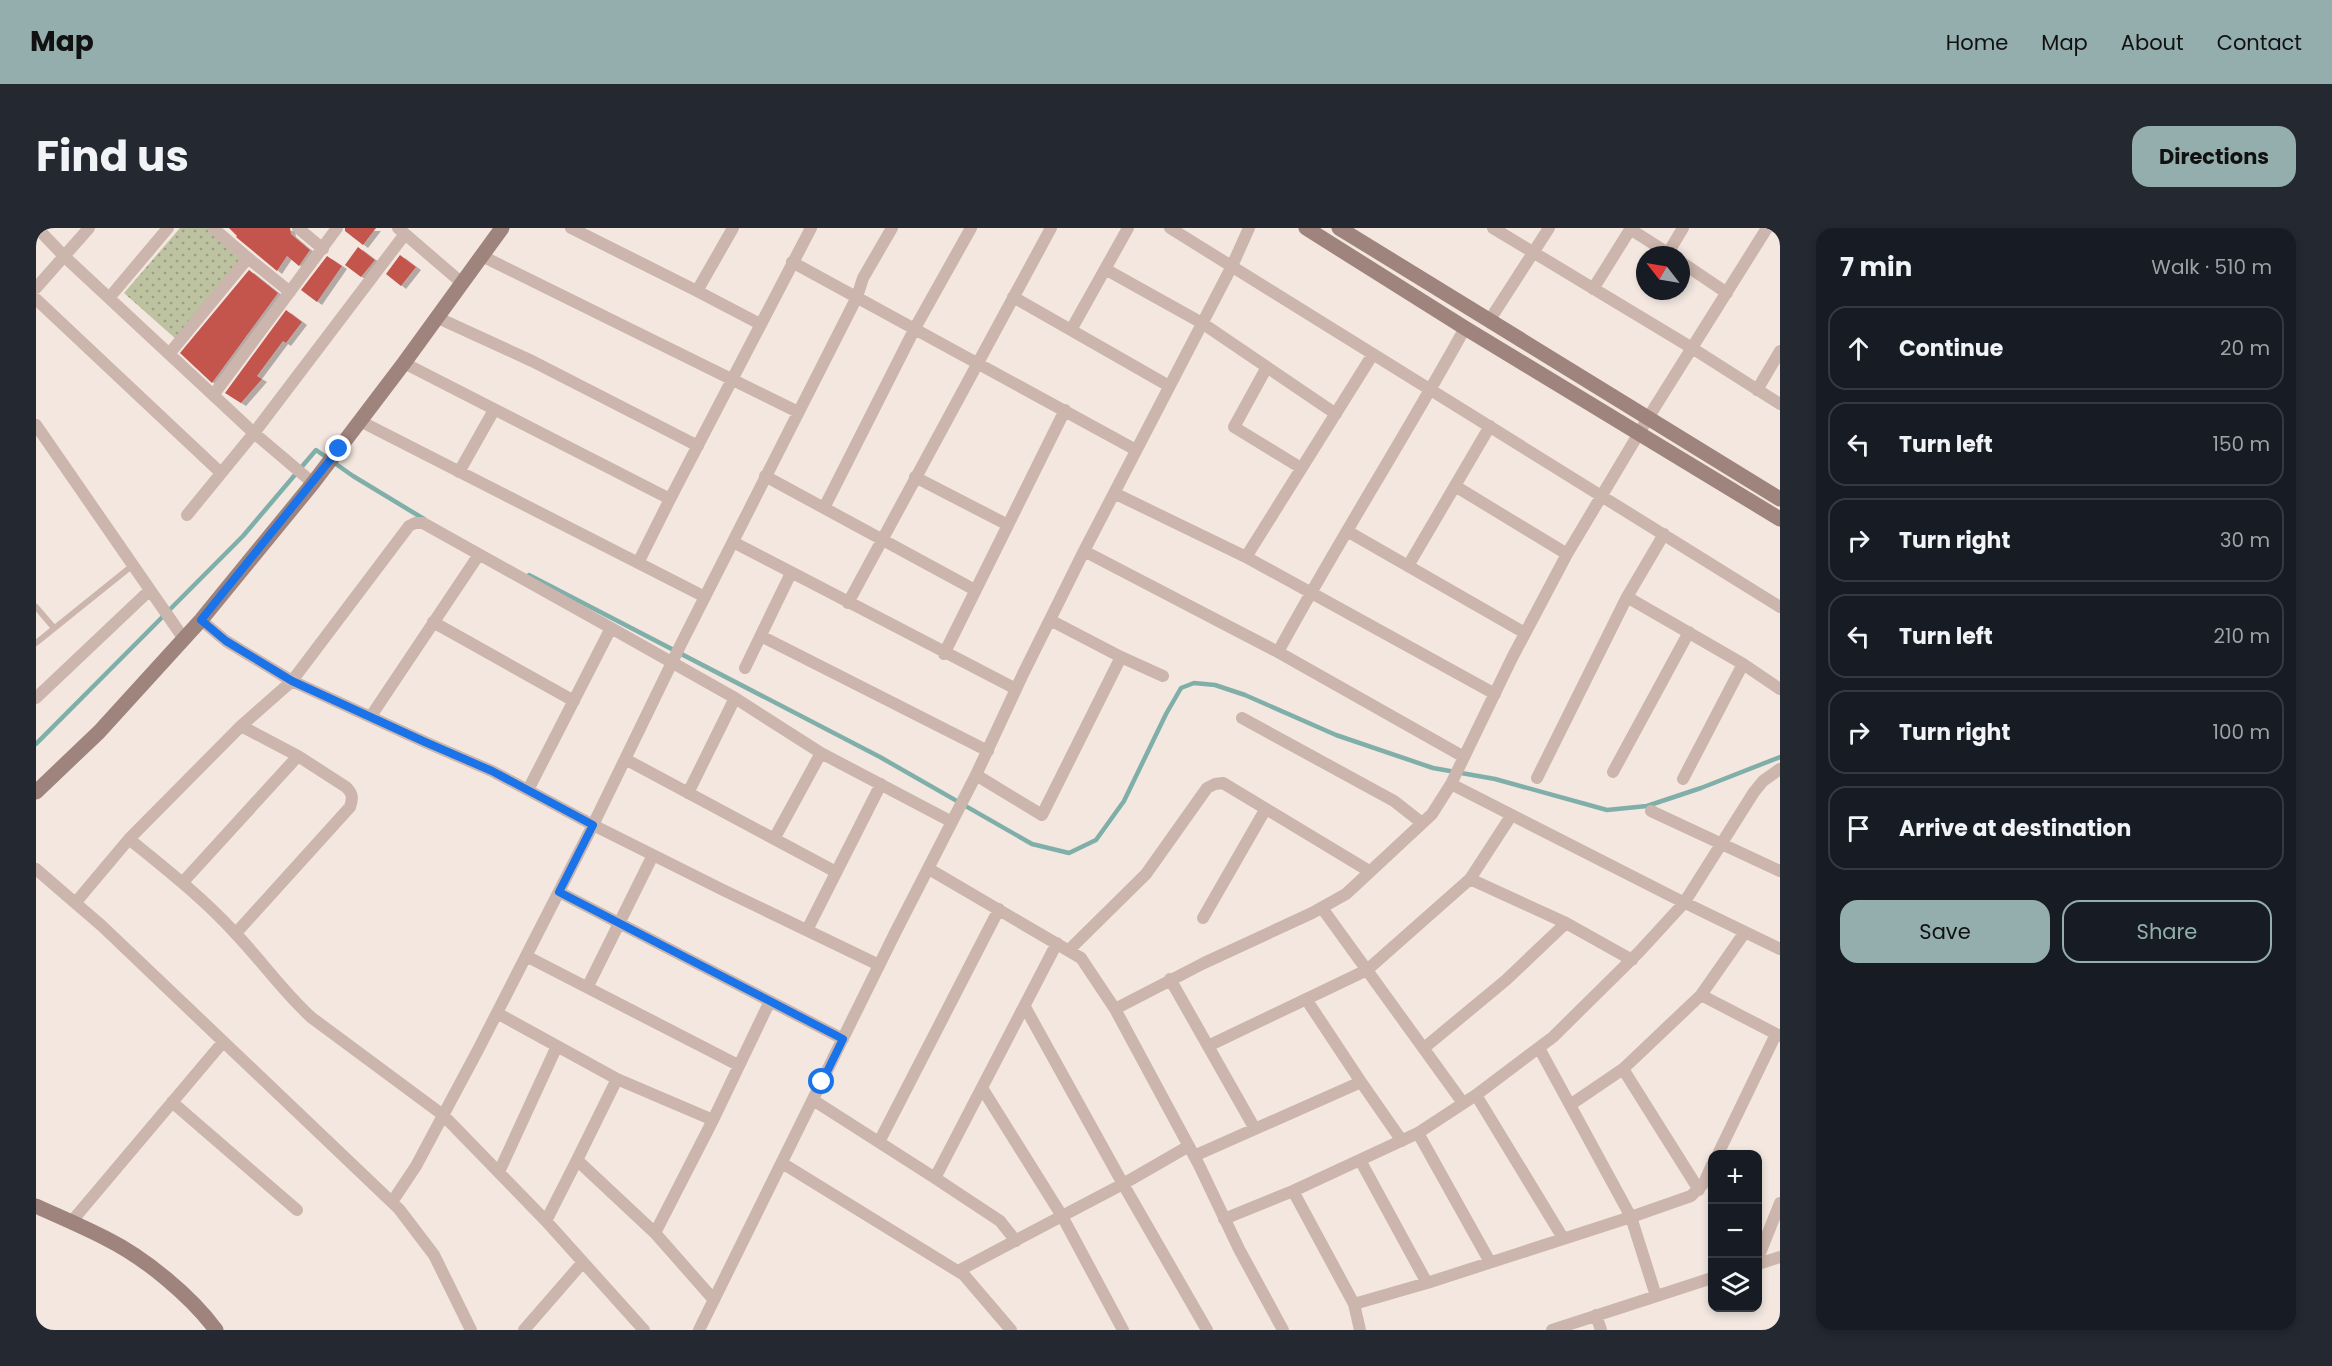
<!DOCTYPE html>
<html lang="en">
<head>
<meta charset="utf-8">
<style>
	body { margin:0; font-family:Poppins,sans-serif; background:#242831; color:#f1f3f6 }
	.controls { position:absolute; right:18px; bottom:18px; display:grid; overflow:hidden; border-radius:12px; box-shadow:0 3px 9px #0003 }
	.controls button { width:54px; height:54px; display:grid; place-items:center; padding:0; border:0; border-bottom:2px solid #363941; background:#171b24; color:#f1f3f6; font:30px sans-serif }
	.compass { position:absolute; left:1600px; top:18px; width:54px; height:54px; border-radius:50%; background:#171b24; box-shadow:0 3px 9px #0003; rotate:301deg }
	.stop { position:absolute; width:18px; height:18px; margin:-14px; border:4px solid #1a73e8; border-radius:50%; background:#fff }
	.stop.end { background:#1a73e8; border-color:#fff; box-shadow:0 2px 6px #0008 }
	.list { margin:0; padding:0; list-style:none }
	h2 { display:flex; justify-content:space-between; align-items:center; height:78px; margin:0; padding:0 24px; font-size:26px }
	h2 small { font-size:20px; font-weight:400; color:#9ea1a6 }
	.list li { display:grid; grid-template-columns:39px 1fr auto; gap:18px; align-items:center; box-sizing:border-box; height:84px; margin:0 12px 12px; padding:0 12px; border:2px solid #363941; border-radius:18px }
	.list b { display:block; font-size:22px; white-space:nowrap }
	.list em { font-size:20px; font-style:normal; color:#9ea1a6 }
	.actions { display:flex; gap:12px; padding:18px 24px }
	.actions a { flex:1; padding:14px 0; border:2px solid #93aead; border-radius:18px; text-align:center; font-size:21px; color:#93aead }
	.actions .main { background:#93aead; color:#111 }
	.icon { flex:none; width:33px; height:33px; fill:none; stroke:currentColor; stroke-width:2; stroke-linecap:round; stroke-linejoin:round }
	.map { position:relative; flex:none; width:1744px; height:1102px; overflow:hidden; border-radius:18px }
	header { display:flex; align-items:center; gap:36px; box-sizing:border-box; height:84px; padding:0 30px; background:#93aead; color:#111 }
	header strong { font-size:28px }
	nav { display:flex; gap:33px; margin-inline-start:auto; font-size:21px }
	.intro { display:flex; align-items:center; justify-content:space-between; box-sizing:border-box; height:144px; padding:0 36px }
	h1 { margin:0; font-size:42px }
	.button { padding:15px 27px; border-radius:18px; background:#93aead; color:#111; font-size:21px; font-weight:700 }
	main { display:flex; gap:36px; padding:0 36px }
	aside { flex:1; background:#171b24; border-radius:18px; box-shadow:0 3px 9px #0003 }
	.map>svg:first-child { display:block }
	.park { fill:url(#park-dots) }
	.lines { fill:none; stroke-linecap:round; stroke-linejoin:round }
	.stream { stroke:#80afa9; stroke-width:4.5 }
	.building { fill:#c3554e; filter:url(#shadow) }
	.lane { stroke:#cbb5ac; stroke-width:6 }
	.street { stroke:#cbb5ac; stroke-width:12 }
	.secondary { stroke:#9f837d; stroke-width:15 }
	.route { stroke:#1a73e8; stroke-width:8 }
</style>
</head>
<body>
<header>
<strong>Map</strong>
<nav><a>Home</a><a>Map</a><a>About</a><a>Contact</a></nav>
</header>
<div class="intro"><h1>Find us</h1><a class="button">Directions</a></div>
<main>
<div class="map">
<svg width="1744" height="1102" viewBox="0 0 1744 1102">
	<defs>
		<pattern id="park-dots" width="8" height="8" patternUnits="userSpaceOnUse" patternTransform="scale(1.5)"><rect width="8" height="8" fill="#bdc2a0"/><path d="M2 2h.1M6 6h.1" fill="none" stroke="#9b9e83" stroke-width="1.8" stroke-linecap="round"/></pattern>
		<filter id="shadow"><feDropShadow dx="5" dy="3" stdDeviation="0" flood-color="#0004"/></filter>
	</defs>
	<rect width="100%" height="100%" fill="#f3e7e0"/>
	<path class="park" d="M144,0H172L207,32L141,112L88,65Z"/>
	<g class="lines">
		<path class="stream" d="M493,347L844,529L996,616L1033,625L1060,612L1088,573L1130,486L1145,460L1158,455L1179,457L1209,467L1300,507L1397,540L1459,551L1571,582L1611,578L1665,560L1744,529
			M0,516L207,308L280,222L317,248L388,291"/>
	</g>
	<path class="building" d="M193,0H254L255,6L274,22L263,38L251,28L241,43L200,9L201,8Z
		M309,0H340L327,17L309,3Z
		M322,19L339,32L325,49L309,37Z
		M364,27L380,39L365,58L350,46Z
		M291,28L306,38L281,74L265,62Z
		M213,42L242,65L176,155L144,125Z
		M250,82L266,94L250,115L247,113L221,148L226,151L205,175L189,165Z"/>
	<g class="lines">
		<path class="lane" d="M0,379L18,400
			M0,415L97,337"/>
		<path class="street" d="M1,0L29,29L218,205L277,255
			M262,0L287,21
			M362,0L426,55
			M535,0L661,63
			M697,0L661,63L724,96
			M1134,0L1744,379
			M1457,0L1656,120L1744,176
			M1594,1L1635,27
			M1632,25L1647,0
			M446,28L762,184
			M212,30L254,64
			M756,34L1100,222
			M1645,34L1691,65
			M1069,41L1166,95L1300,186
			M0,60L53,0
			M1557,61L1595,0
			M977,69L1133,158
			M73,70L132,0
			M0,71L185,245
			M400,89L496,133L662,218
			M1453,93L1513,0
			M1035,102L1092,0
			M133,126L212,30L177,0
			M368,135L634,271L775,0
			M1231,139L1198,199L1265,240
			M1721,162L1744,123
			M178,166L301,0
			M324,193L669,369
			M0,197L148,411
			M423,244L458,182
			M729,248L939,362
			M879,249L972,297
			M1419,258L1531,326
			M1078,265L1210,329L1459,466
			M788,280L879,100L935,0
			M151,287L218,205L369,6
			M1311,303L1489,405
			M697,314L980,461
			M1048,323L1242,424L1428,529
			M1210,329L1337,126
			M602,335L634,271
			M1372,338L1454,198
			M1591,369L1707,436L1744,461
			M812,375L1015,0
			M165,392L190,413L256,453L389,514L456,543L557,597L687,662L843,737
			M397,394L538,473
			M575,400L699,470L785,525L916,594
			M725,408L952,523
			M1242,424C1301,315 1369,209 1429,100
			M908,426L1029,182
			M1085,429L1127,448
			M709,440L755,345
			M0,470L114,362
			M335,488L442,328
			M1206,490L1358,573L1386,595
			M589,531L800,644
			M1577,544L1653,404
			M940,547L1006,587L1085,429L1014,392
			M1501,550L1591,369L1628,306
			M1647,551L1707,436
			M1415,556L1637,669L1744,721
			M652,565L699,470
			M1615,583L1744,643
			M93,611C130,641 167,670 199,705C226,733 247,764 276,790L407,887L510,993L608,1102
			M738,611L785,525
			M0,641L66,698L363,981L398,1027L435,1102
			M893,641L1045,730L1079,781L1163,937L1203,1021L1247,1102
			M1434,651L1530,695L1596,732
			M147,654L262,528
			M523,664L807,811
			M40,674L93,611L205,498L256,453L373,298L379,295H387L575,400L492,562
			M1286,680L1427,875
			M1167,690L1229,582
			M771,702L845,556
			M200,705L314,579C317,570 317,566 310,559L262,528L205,498
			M1033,722L1110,646L1171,560L1179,556L1187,555L1333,643
			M490,728L702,837
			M1134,751L1219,901
			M552,758L617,627
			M1665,767L1744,808
			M1270,771L1325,854L1366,913
			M989,779L1087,956L1153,918
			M1079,781L1168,735L1276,685L1310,666L1396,586L1415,556L1476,430L1531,326L1612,190L1731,0
			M461,785L581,851L541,932L619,1005
			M1172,818L1331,742L1434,651L1475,588
			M1388,820L1470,752L1530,695
			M1587,841L1663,962
			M581,851L677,892
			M946,860L1026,988L1087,956L1171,1102
			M1440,867L1527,1010
			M777,872L899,950L1021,715
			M136,874L261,982
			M1534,877L1587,841L1665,767L1709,704
			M1382,905L1454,1034
			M843,914L963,681
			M1682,926L1740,806
			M1158,928L1325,854
			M1324,932L1391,1055
			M746,935L928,1047L975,1102
			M463,944L521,818
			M899,950L964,993L980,1013
			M1257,963L1318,1076L1391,1055L1595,989L1503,820
			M356,974L380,938L443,820L557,597L645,416L821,69L827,50L856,0
			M1188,991L1257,963L1382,905L1440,867L1517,809L1603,724L1648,675L1718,564L1727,553L1744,541
			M36,993L187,814
			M510,993L541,932
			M1722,1030L1744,975
			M1722,1036L1744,1029
			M922,1043L1026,988L1087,1102
			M1620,1068L1595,989L1655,968L1668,955L1676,937
			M678,1072L619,1005L677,892L734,773
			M1318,1076L1324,1102
			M1560,1087L1565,1102
			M488,1102L547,1034
			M663,1102L859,705L940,547L987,446L1048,323L1196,38L1213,0
			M1516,1102L1676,1050"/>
		<path class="secondary" d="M1270,0L1429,100L1744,291
			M1303,0L1744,271
			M0,564L63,504L165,392L277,255L368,135L466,0
			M0,978C24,989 48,999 71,1011C109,1030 155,1068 180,1102"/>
	</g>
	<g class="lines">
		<path class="route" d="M303,221L165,392L190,413L256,453L389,514L456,543L557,597L523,664L807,811L786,854"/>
	</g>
</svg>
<div class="controls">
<button>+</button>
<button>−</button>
<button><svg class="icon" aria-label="layers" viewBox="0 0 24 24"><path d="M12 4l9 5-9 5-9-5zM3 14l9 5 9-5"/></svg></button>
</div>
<svg class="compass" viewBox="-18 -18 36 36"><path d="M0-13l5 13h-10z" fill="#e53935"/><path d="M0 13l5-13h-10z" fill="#9ea1a6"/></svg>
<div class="stop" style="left:786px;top:854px"></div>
<div class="stop end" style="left:303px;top:221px"></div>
</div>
<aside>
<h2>7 min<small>Walk · 510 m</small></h2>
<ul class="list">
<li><svg class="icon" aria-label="ahead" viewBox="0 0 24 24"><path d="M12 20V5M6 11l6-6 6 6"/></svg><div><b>Continue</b></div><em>20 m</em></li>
<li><svg class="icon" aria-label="left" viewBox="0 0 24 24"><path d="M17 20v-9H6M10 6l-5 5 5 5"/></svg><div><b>Turn left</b></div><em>150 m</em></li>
<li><svg class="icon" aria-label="right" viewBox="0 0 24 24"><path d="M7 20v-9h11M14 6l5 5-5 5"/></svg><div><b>Turn right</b></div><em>30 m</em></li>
<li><svg class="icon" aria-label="left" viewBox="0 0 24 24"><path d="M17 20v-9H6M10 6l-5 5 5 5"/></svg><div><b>Turn left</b></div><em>210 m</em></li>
<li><svg class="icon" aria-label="right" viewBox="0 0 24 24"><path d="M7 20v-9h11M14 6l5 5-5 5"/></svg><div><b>Turn right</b></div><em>100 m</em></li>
<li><svg class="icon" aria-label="arrive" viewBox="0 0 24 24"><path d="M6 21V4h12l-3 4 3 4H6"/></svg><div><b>Arrive at destination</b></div></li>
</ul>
<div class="actions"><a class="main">Save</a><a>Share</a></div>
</aside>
</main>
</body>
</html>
